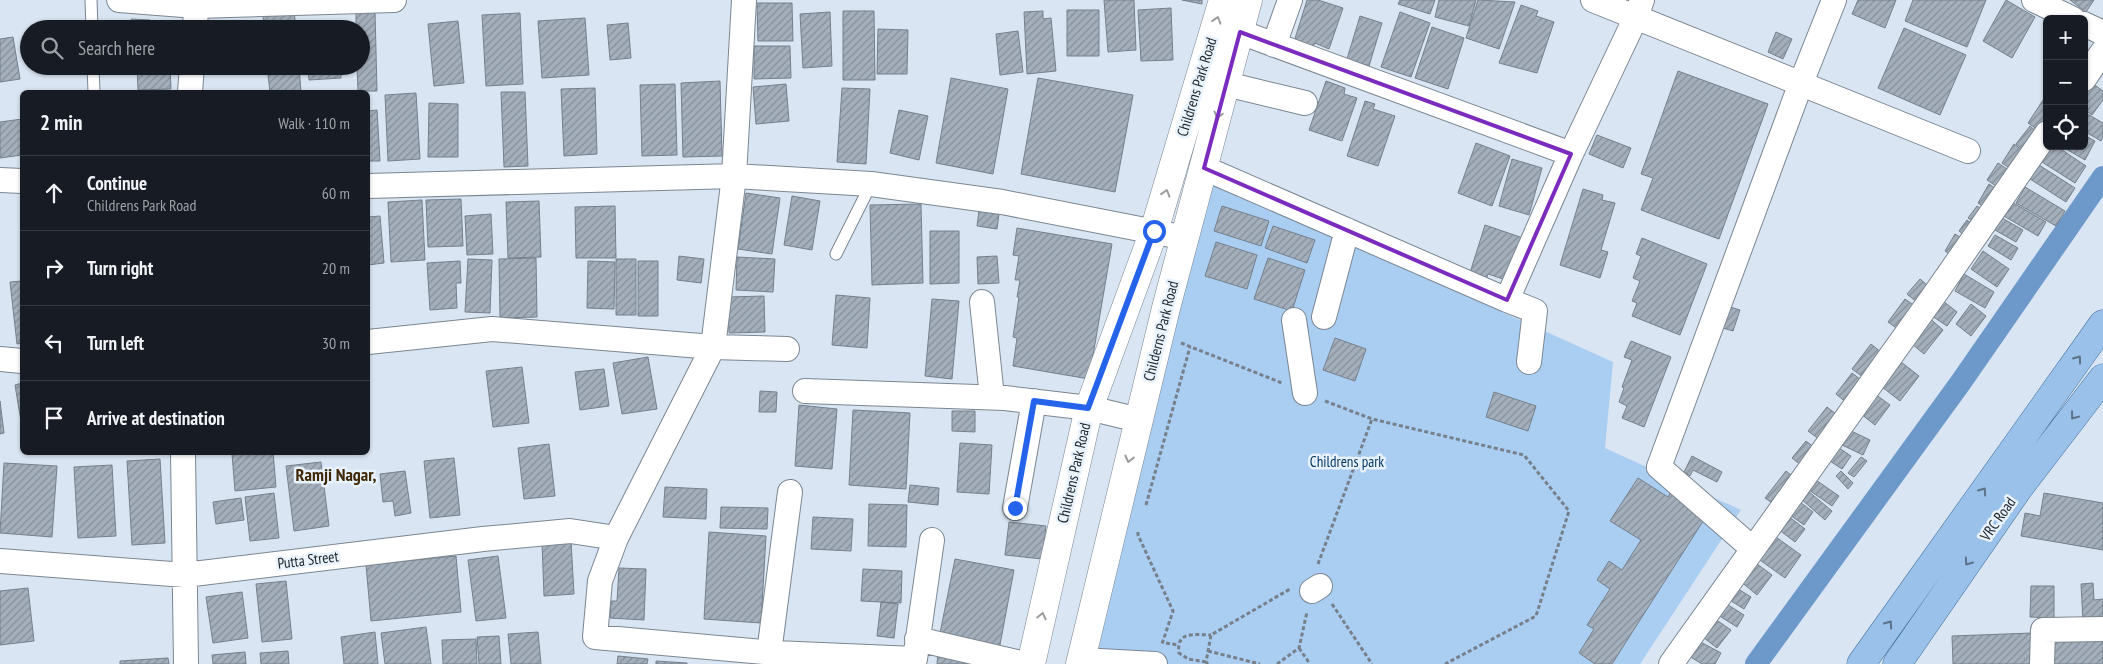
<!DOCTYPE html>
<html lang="en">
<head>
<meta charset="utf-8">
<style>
	body { margin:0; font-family:"PT Sans Narrow",sans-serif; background:#20242c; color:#f1f3f6 }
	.controls { position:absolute; right:15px; top:15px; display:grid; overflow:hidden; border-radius:8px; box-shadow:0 1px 4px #0004 }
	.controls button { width:45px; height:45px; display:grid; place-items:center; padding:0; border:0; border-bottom:1px solid #363941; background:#171b24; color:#f1f3f6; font:25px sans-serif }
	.stop { position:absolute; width:15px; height:15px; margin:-11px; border:4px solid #2563eb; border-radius:50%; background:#fff }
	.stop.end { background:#2563eb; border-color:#fff; box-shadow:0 1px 5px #0008 }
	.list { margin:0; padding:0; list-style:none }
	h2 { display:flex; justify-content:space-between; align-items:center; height:65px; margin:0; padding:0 20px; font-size:21px }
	h2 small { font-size:16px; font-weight:400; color:#9ea1a6 }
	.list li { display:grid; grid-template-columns:32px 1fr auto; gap:15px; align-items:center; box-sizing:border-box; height:75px; padding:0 20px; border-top:1px solid #363941 }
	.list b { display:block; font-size:19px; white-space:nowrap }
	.list p { margin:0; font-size:16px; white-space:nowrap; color:#9ea1a6 }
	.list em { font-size:16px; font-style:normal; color:#9ea1a6 }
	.icon { flex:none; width:28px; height:28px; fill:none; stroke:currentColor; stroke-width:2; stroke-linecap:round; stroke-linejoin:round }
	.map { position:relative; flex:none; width:2103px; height:664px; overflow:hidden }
	.search { position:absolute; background:#171b24; box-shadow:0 1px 4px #0004; left:20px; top:20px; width:350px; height:55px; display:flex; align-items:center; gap:12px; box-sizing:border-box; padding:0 18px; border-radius:28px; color:#9ea1a6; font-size:19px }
	.panel { position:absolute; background:#171b24; box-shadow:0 1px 4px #0004; left:20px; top:90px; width:350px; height:365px; border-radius:8px }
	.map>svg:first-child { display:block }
	.green { fill:#aacdf2 }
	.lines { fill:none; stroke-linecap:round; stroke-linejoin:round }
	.canal { stroke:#6c99c9; stroke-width:22 }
	.building { fill:url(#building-hatch); stroke:#75808c }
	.service-casing { stroke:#7b8692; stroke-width:13 }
	.minor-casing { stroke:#7b8692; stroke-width:26 }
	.tertiary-casing { stroke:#7b8692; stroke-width:29 }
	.primary-casing { stroke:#426e9c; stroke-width:29 }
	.path { stroke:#777f88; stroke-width:3; stroke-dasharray:4 2.5; stroke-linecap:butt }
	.service { stroke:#fff; stroke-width:11 }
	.minor { stroke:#fff; stroke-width:24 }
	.tertiary { stroke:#fff; stroke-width:28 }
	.primary { stroke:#99c1e9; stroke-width:28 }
	.oneway { stroke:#9a9c9e }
	.oneway2 { stroke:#5c7288 }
	.route { stroke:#2563eb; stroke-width:6 }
	.marked { fill:none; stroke:#7b2cbf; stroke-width:4; stroke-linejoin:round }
	.labels { text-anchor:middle; stroke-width:5; stroke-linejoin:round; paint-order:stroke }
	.street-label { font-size:15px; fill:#1e2328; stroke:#e8f2fd }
	.park-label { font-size:15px; fill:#00335f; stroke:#e8f2fd }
	.quarter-label { font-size:18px; font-weight:bold; fill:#402705; stroke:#e8f2fd }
</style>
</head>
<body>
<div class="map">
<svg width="2103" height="664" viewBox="0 0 2103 664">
	<defs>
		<pattern id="building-hatch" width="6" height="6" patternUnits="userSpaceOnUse" patternTransform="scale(1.25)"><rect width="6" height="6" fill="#a4afbc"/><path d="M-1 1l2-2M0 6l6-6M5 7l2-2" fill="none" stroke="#858e99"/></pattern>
	</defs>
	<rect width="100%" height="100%" fill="#d9e5f2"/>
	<path class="green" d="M1205,178L1613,362L1605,448L1741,510L1640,664H1095Z"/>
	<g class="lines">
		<path class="canal" d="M1756,664L1961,382L2103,177"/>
	</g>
	<path class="building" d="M1104,0H1134L1136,50L1108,52Z
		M1182,0H1202V4Z
		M1307,0H1318L1343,8L1329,49L1315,43L1310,53L1293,45Z
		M1400,0H1435L1430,14L1398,4Z
		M1439,0H1476L1469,26L1435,17Z
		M1478,0L1515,2L1499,49L1466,38Z
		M1858,0H1896L1885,28L1852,14Z
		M1913,0H1986L1967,47L1905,21Z
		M2006,0L2035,17L2012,58L1983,41Z
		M2070,0H2094L2086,12Z
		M757,3H792L793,41H758Z
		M1521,5L1538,11L1536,16L1554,22L1537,73L1499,63Z
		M1171,8L1173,60L1141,61L1138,10Z
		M1067,10H1099V56H1067Z
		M294,11L296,29H264L263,14Z
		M375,11L377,91H358L357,66H361V29H356V12Z
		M843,11H874L875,80H843Z
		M1043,11V19L1051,18L1056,71L1027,74L1024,12Z
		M830,12L832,66L803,68L800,14Z
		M1400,12L1430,23L1411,77L1381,67Z
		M520,13L523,84L486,86L482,15Z
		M1360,16L1382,23L1369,66L1347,59Z
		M585,18L589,75L542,78L538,21Z
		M131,19L150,20L149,29H131Z
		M458,21L464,83L434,86L428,24Z
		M157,23L180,24V29H157Z
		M628,23L631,58L610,60L607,25Z
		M1432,27L1464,38L1448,89L1415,78Z
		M1904,28L1966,55L1940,115L1878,88Z
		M878,29L908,30L907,74H877Z
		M1018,31L1023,72L1000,75L996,34Z
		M1776,32L1792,39L1783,59L1768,52Z
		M13,37L20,79L0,82V39Z
		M754,46H790L791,78L754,79Z
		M137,66H170L171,89L138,90Z
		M267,66H299L301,92H270Z
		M308,66H341V78L309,80Z
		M1678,71L1768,104L1719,239L1641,210L1653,178L1641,174Z
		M951,78L1008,89L993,174L936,163Z
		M1038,78L1133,95L1115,192L1021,174Z
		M720,81L722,156L683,157L681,83Z
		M1326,81L1345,88L1344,94L1357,98L1342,141L1309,130Z
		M2092,83L2103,91V100L2092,115L2084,109V94Z
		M675,84L677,155L642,156L640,85Z
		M786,84L789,121L756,124L753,87Z
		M595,88L597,154L564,156L561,89Z
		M842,88L870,89L866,164L837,162Z
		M501,92H525L528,166L504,167Z
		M416,93L420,159L388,161L385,95Z
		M2047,94V123L2041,132L2028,123Z
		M1365,101L1375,104L1373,109L1395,116L1378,166L1347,156Z
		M429,103L458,104V157H428Z
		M377,110L380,161H368V111Z
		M899,110L928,116L919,160L890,153Z
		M2084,112L2103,123V137L2101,141L2084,131Z
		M22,119V155L0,158V122Z
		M2030,126L2040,135L2027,152L2016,144Z
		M1597,135L1631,148L1623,168L1589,154Z
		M2084,135L2095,141L2085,160L2061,146H2084Z
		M1476,143L1510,156L1492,206L1458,193Z
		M2014,144L2026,153L2014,171L2002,163Z
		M2052,146H2056L2086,166L2075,183L2042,162Z
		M1512,159L1542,168L1529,215L1499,206Z
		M1998,163L2013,173L2002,190L1987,180Z
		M2039,165L2075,188L2066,202L2030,179Z
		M1989,184L2002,193L1990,211L1978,203Z
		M2025,187L2065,211L2056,226L2016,203Z
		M1583,189L1603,195L1602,200L1615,203L1601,250L1608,252L1600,278L1560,265Z
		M746,193L780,198L772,254L738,249Z
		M792,196L820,201L812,250L784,245Z
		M461,199L463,246L428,247L426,200Z
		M422,200L425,260L391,262L388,202Z
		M539,201L541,257L508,258L506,202Z
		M2010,201L2046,222L2038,236L2002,215Z
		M921,204L923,283L872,285L870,205Z
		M615,206L616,258H576L575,207Z
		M1222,206L1269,221L1261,246L1214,231Z
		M1977,206L1988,214L1980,226L1968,218Z
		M979,211L999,214L997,229L977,226Z
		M491,214L493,254L467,255L465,216Z
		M380,216L384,263L368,265V217Z
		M2002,218L2023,230L2016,242L1995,230Z
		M1967,220L1978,229L1971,240L1959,231Z
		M1485,225L1523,238L1509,281L1488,274L1484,285L1468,279Z
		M1273,226L1315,240L1307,263L1265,248Z
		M1017,228L1112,244L1089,379L1013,366L1017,338L1013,337L1019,297H1017L1020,280H1015L1019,256L1013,255Z
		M930,231H959V283L930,284Z
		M1955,234L1963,239L1953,256L1945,251Z
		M1995,235L2018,248L2011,260L1988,246Z
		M1642,238L1707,264L1680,335L1632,316L1637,303L1632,301L1640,281L1633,278L1641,256L1636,254Z
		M1216,242L1257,255L1247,289L1205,276Z
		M1983,251L2009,269L1997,287L1971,269Z
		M679,256L704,259L701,283L677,280Z
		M997,256L999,283L978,284L977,257Z
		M737,257L775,259L773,292L736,290Z
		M536,258L537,317L500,318L499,259Z
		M1268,258L1305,270L1292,311L1254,299Z
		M468,259L492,260L490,313L465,312Z
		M616,259H636V315H616Z
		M460,261L461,283H456L457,308L430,310L427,263Z
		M588,261L615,262L614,309L587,308Z
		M638,261H658V316H638Z
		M1964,274L1994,292L1985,308L1955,291Z
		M1920,279L1932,289L1919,304L1907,294Z
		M22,281V343L17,344L10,282Z
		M836,295L870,298L867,348L832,345Z
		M764,296L765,332L729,333L728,297Z
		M932,299L959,301L952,379L925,376Z
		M1905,299L1919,309L1902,332L1888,322Z
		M1943,301L1957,312L1947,326L1932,316Z
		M1971,304L1986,316L1971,336L1956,324Z
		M1730,307L1740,310L1733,331L1723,328Z
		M1926,315L1943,330L1924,354L1906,339Z
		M1335,338L1366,349L1355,381L1323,370Z
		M1631,341L1671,357L1644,427L1622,418L1627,406L1619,402L1624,388L1622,387L1632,360L1624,357Z
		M1871,344L1882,353L1863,377L1852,369Z
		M648,357L657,409L622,414L613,363Z
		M1896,358L1919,376L1900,401L1877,383Z
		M522,367L529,423L493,427L486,371Z
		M604,369L609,406L580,410L575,372Z
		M1852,373L1864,382L1848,404L1836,394Z
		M22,383V427L15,385Z
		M760,391L777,392L776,412H759Z
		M1871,391L1890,405L1875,425L1856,410Z
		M1494,392L1536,406L1528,431L1486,417Z
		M0,401L4,433L0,434Z
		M799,405L837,409L832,469L795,466Z
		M1827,407L1841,418L1823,442L1808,431Z
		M853,410L910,413L906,489L849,485Z
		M952,411H975V432L952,431Z
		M1847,429L1870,440L1863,455L1840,444Z
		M1806,441L1815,448L1802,466L1792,458Z
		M960,443L992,445L989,494L957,492Z
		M549,444L555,496L524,499L518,448Z
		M1836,446L1851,456L1842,469L1827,459Z
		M256,452H273L276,487L235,491L232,454Z
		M1692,456L1722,472L1717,482L1693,470L1690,476L1684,472Z
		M1861,457L1867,461L1854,477L1848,473Z
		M454,458L460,515L430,518L424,461Z
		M160,459L165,543L132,545L127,461Z
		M321,462L329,526L294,531L286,466Z
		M4,463L57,466L52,537L0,533Z
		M112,465L116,536L78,538L74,467Z
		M405,471L411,513L395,516L393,501L383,502L380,474Z
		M1786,471L1796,479L1775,505L1765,498Z
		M1841,471L1853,483L1848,489L1836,476Z
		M1638,478L1668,497L1671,492L1707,515L1612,664H1595L1579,653L1594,629L1587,625L1610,589L1597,580L1609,561L1622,570L1641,540L1610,521Z
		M1813,478L1839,496L1832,506L1806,488Z
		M910,485L939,488L938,505L908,502Z
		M665,487L707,489L706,519L663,517Z
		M1808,491L1832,511L1825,520L1801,499Z
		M274,493L279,538L250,541L245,497Z
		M2044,493L2103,503V550L2021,536L2025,513L2040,516Z
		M241,498L244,520L216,524L213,502Z
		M1800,502L1813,512L1804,525L1790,515Z
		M869,504L907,505L906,547L868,546Z
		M721,507L768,508L767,529L720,528Z
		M1788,516L1805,529L1795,542L1778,529Z
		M813,517L853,519L851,551L811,549Z
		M1009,522L1046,526L1042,559L1005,555Z
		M709,532L766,536L761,623L704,619Z
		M1773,535L1801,555L1785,578L1757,558Z
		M571,541L574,594L544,596L542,543Z
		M456,556L461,612L371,621L366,565Z
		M498,556L506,618L476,621L468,560Z
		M955,559L1014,570L999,650L939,638Z
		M1753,561L1772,575L1757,595L1739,580Z
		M619,568L646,569L644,620L610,618L611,601H617Z
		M863,569L902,571L901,603L861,601Z
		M286,581L292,639L262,642L256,584Z
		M2093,583L2094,600L2103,599V620L2083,621L2081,584Z
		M2031,586H2054V618L2030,617Z
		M1735,587L1751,597L1744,609L1728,599Z
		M28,588L34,641L0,645V591Z
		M242,592L248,638L213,643L206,597Z
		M881,602L898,604L894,638L877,636Z
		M1725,603L1744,615L1737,627L1718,615Z
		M1712,617L1731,630L1717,648L1699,634Z
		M426,627L431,664H385L381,633Z
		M375,632L378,664H344L341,637Z
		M538,632L541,664H511L508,634Z
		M2032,633L2034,664H1953L1952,636Z
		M499,636L501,664H479L477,637Z
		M476,639L477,664H443L442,640Z
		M1697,640L1721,653L1715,664H1702L1689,656Z
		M2103,640V664H2052L2051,642Z
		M288,651L289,664H261L260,653Z
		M245,652L246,664H213L212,655Z
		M938,652L1003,664H937Z
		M618,656L648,659L647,664H617Z
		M168,658L169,664H120V661Z
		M656,661L687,663V664H656Z"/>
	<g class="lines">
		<g class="service-casing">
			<path id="service" d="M91,0L92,29
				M93,66L94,92
				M836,254L871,184"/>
		</g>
		<g class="minor-casing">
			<path id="minor" d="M119,0L196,6L394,0
				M744,0L734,176L713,347L616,538L600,581L595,637L775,653L915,659L913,664
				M1593,0L1968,151
				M2034,0L2073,19
				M2084,24L2103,33
				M195,29L196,6
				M1240,32L1571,154
				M1274,45L1290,0
				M2084,79L2103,51
				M1226,84L1305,103
				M190,92L192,66
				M1204,168L1507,300L1571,154L1636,17L1642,0
				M0,180L22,181
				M368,186L734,176L871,184L1002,202L1186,238
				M1507,300L1535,311L1529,362
				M982,302L992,397
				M1324,317L1347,230
				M1294,320L1305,393
				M368,342L492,329L713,347L787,349
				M0,359L22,361
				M805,391L1005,398L1089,408L1139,420
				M183,452L186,664
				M1015,508L1034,401
				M1752,548L1659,467L1801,83L1834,0
				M0,561L185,575L483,539L570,531L616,538
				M1312,591L1320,586
				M917,639L1025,664
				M769,653L790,492
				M915,659L932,540
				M1081,660L1155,664
				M1671,664L1935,294L2047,133
				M2042,664L2043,630L2103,629"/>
		</g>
		<g class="tertiary-casing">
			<path id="tertiary" d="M1031,664L1089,408L1154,231L1223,0
				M1080,664L1166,308L1248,0"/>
		</g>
		<g class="primary-casing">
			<path id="primary" d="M1861,664L2103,324
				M1897,664L2018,489L2103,378"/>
		</g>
		<path class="path" d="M1181,343L1282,383
			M1325,401L1372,419L1524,455L1569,511L1536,616L1445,664
			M1146,505L1190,347
			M1138,532V535L1173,611L1162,644
			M1318,564L1372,419
			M1332,604L1372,664
			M1166,643L1178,645
			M1299,648L1310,664
			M1208,651L1260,664
			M1206,662L1188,659L1179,653C1176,630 1195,635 1211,635
			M1208,664L1206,662L1211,635L1290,589
			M1277,664L1299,648L1307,612"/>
		<use href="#service" class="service"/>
		<use href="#minor" class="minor"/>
		<use href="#tertiary" class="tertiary"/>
		<use href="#primary" class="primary"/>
	</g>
	<defs><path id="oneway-chevron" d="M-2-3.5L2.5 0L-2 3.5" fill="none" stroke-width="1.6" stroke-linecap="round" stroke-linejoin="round" transform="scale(1.25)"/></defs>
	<g class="oneway">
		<use href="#oneway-chevron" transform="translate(1217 20) rotate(-73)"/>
		<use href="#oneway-chevron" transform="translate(1218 115) rotate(105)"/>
		<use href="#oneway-chevron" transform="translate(1166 193) rotate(-73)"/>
		<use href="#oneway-chevron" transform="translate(1129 459) rotate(104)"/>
		<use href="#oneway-chevron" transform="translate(1042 616) rotate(-77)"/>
	</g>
	<g class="oneway2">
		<use href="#oneway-chevron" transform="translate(2078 359) rotate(-54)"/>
		<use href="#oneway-chevron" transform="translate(2074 416) rotate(127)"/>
		<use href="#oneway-chevron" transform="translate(1983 491) rotate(-55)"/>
		<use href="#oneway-chevron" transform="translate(1968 562) rotate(125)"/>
		<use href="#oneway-chevron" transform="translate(1889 624) rotate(-55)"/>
	</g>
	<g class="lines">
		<path class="route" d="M1015,508L1034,401L1088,408L1154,231"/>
	</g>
	<path class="marked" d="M1240,32L1571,154L1507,300L1204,168Z"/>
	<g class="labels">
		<g class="street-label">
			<text transform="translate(1197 87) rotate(-73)" y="5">Childrens Park Road</text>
			<text transform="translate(1161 331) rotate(-76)" y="5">Childerns Park Road</text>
			<text transform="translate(1074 473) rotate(-77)" y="5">Childrens Park Road</text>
			<text transform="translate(1998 519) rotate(-55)" y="5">VRC Road</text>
			<text transform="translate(308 560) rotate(-7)" y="5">Putta Street</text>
		</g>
		<g class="park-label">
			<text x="1347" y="467">Childrens park</text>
		</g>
		<g class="quarter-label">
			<text x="336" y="481">Ramji Nagar,</text>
		</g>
	</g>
</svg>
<div class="controls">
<button>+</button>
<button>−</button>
<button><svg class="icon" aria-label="locate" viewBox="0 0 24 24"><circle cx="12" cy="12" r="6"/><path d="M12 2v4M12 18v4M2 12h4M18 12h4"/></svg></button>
</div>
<div class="stop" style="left:1154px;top:231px"></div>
<div class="stop end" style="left:1015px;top:508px"></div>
<div class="search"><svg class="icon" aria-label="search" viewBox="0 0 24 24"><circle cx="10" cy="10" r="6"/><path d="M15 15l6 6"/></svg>Search here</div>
<section class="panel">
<h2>2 min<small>Walk · 110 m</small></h2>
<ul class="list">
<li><svg class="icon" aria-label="ahead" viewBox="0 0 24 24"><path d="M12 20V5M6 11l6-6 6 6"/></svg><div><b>Continue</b><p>Childrens Park Road</p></div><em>60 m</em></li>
<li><svg class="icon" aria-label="right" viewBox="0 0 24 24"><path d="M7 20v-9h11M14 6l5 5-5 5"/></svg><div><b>Turn right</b></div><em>20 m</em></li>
<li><svg class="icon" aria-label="left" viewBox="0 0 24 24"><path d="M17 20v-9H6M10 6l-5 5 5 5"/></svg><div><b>Turn left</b></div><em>30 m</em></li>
<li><svg class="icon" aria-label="arrive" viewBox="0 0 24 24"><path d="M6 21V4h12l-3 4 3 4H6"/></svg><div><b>Arrive at destination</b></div></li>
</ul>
</section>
</div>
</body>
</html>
